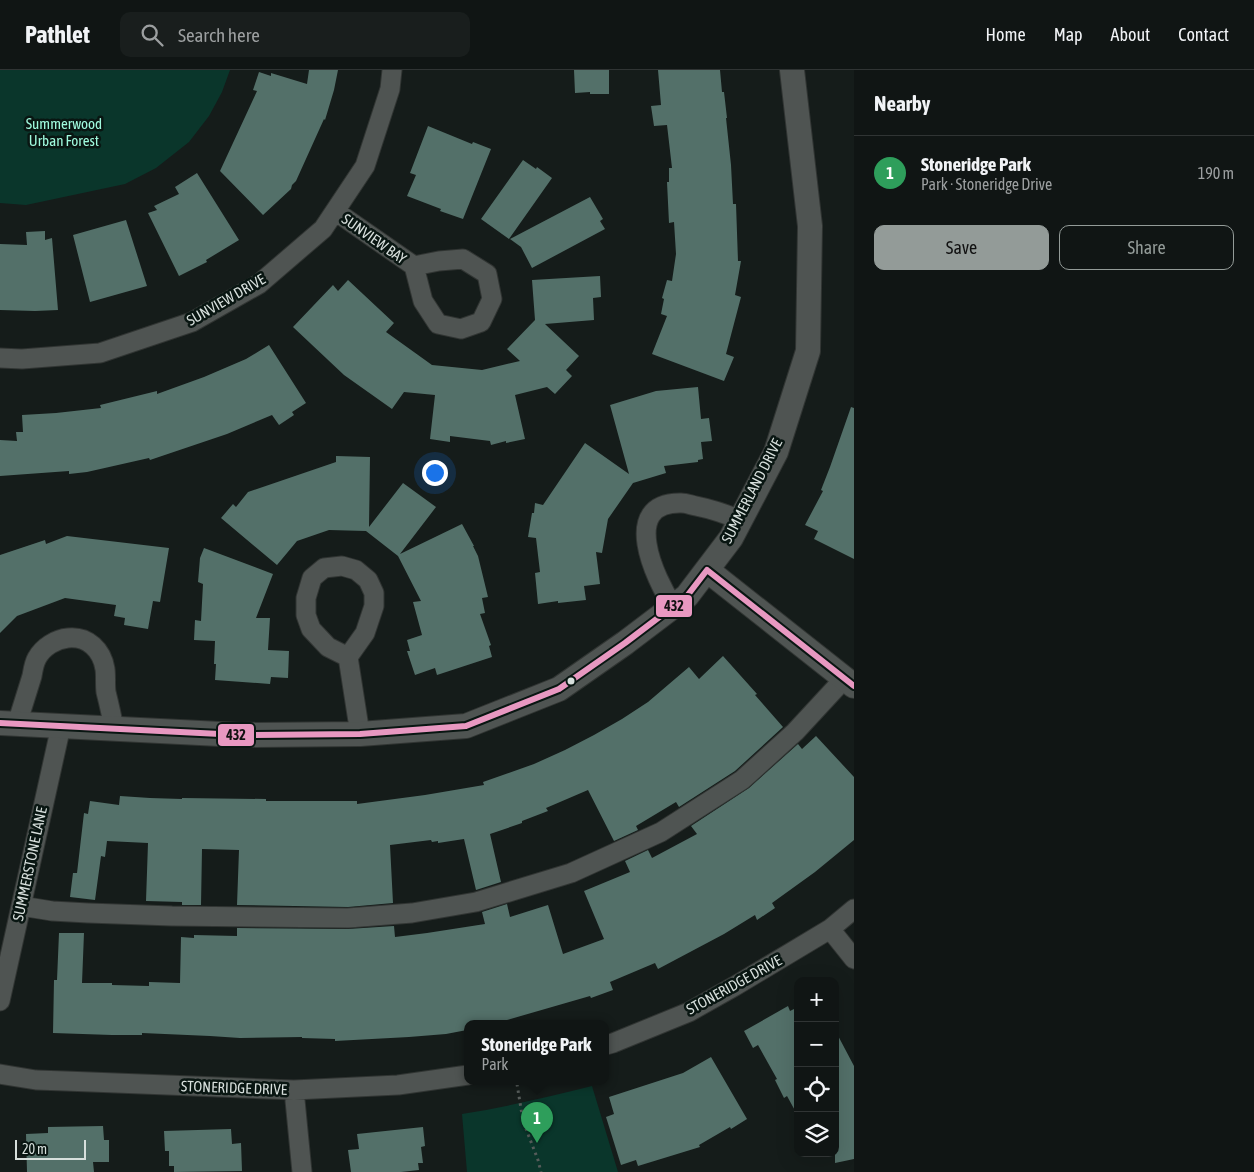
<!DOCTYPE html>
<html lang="en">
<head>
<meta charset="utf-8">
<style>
	body { margin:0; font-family:"Asap Condensed",sans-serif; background:#191e1d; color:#f1f3f6 }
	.controls { position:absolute; right:15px; bottom:15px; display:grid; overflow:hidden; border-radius:10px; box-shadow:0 5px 20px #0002 }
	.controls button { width:45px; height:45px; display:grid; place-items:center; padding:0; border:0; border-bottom:1px solid #303434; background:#101514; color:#f1f3f6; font:25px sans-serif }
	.scale { position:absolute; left:15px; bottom:12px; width:71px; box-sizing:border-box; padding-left:5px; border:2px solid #d7dfdc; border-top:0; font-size:14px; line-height:18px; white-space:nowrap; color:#d7dfdc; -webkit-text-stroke:4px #091612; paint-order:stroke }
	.you { position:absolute; left:434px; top:402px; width:18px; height:18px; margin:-12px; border:4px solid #fff; border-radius:50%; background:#1a73e8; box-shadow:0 0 0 8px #1a73e833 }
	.badge { display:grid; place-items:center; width:32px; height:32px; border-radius:50%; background:#939b98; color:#fff; font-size:16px; font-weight:700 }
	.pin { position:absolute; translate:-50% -41px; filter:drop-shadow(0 1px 2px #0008) }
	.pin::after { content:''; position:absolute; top:26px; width:18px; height:15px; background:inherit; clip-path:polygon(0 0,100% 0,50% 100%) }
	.popup { position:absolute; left:464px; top:950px; width:145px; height:65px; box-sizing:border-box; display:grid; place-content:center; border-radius:10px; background:#101514; filter:drop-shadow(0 1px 4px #0005); font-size:16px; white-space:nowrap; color:#9c9fa0 }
	.popup b { font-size:19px; color:#f1f3f6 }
	.popup::after { content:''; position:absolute; left:50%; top:100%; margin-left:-10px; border:10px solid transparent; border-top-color:#101514 }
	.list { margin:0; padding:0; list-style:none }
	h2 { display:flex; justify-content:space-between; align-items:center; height:65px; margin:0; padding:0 20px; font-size:21px }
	h2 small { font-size:16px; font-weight:400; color:#9c9fa0 }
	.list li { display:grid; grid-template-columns:32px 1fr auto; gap:15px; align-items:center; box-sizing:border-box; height:75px; padding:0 20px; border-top:1px solid #303434 }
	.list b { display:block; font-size:19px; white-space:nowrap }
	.list p { margin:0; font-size:16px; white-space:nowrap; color:#9c9fa0 }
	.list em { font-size:16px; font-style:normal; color:#9c9fa0 }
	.actions { display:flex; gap:10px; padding:15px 20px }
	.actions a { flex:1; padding:11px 0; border:1px solid #939b98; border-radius:10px; text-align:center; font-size:18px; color:#939b98 }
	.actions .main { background:#939b98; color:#111 }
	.icon { flex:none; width:28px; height:28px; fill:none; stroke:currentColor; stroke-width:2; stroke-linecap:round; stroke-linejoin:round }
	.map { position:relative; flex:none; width:854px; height:1102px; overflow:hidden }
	header { display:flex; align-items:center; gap:30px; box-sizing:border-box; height:70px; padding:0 25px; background:#101514; border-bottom:1px solid #303434 }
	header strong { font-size:24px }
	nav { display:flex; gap:28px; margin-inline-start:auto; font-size:18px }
	.search { width:350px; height:45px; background:#191e1d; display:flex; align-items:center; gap:12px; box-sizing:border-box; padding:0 18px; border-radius:10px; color:#9c9fa0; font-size:19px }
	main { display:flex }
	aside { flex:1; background:#101514 }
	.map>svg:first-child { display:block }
	.green { fill:#0a362b }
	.building { fill:#537069 }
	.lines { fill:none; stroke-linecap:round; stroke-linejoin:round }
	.minor-casing { stroke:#313533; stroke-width:21 }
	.tertiary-casing { stroke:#313533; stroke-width:26 }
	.path { stroke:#565c5a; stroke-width:3; stroke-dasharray:2.5 4; stroke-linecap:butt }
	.minor { stroke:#4f5452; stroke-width:19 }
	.tertiary { stroke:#4f5452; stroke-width:24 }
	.bus-1-casing { stroke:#091612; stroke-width:10 }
	.bus-1 { stroke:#e898c1; stroke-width:6 }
	.bus-dot { fill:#d7dfdc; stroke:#091612; stroke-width:2 }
	.labels { text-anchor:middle; stroke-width:5; stroke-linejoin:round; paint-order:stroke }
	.park-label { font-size:15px; fill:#9ff9dd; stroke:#091612 }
	.street-label { font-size:15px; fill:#d7dfdc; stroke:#091612 }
	.line-badge { stroke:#091612; stroke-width:2 }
	.pale-badge-label { font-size:14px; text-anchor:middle; font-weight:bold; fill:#111 }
</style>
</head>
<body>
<header>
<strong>Pathlet</strong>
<div class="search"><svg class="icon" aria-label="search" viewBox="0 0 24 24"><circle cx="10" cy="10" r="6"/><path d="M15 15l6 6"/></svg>Search here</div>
<nav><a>Home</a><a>Map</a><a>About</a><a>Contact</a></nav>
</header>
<main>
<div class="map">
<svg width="854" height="1102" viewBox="0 0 854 1102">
	<rect width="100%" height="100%" fill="#151c1a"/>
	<path class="green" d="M0,0H230L222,22L209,46L189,72L156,98L125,114L26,135L0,133Z
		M592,1016L618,1102H467L462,1044C506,1037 548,1027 592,1016Z"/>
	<path class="building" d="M309,0H338L334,20L325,50L324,49L296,111L292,115L291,119L263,145L220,101L257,21L253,20L259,2L271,6V3L307,14Z
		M574,0H609V24H590V22L575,23Z
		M658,0H720L722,22H724L727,48H726L731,95L733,134H736L738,191H741L735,225L741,227L726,284L734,287L724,311L652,284L667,246L661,244L664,229L662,228L667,210L672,211L676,184L674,152L669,153L667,112H669V98H672L667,55L654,56L651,36L661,35Z
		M428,56L472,74L473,72L491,79L463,149L440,141L441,139L407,126L416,105L410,103Z
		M523,90L536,99L537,97L552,108L509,169L481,149Z
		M197,103L239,170L206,190L207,192L179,206L148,143L157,140L154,136L179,124L175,117Z
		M590,127L603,149L600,151L605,159L532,198L521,177L510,169Z
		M126,150L147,216L90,232L73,165Z
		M45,161V170L52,168L58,240L35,241L0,240V174L27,175L26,162Z
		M600,206L601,227L593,228L594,250L545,254L579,286L566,300L572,306L555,324L547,317L515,325L525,369L506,373V371L491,375L490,371L450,366V372L430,369L435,325L404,322L392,339L344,305L293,257L333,215L338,221L348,210L394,253L386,262L432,295L482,300L520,291L507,279L535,250L532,210Z
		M269,275L306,333L292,342L294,345L279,355L272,345L227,364L150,390L149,388L87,402L69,404V401L0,406V370L17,371L16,362H23L22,345L56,343L101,338L100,335L157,321V324L204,307L246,289Z
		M698,317L701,349L709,348L712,371L701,372L703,389L698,390V392L664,396L666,403L633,413L608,449L602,483L596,482L600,514L584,516L586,530L558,533V531L538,534L535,503L540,502L536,468L528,467L532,443H534L535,433L543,435L585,373L629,404L610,335L656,321Z
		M851,337L854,338V489L814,469L818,461L805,455L823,421L821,420L830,397Z
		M336,386L370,387L369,457L403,413L436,437L400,484L462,454L474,476H473L478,486L488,527L482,528L485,543L480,544L491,575L489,576L492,587L437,605L435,598L415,605L407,581H410L407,570L422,565L413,532L421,531L398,486L366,461L329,460L297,471L277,495L221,448L233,434L236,437L248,422L336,392Z
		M67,466L169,478L160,532L153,531L148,559L124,555L125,548L114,546L116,535L65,528L17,546L0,563V485L45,470L46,474Z
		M204,478L273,504L256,548H270L268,580L289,581L288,608L271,607L270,614L215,610L216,594H214L215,571L194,570L195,550L201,551L203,514L198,512L200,488Z
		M723,586L757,624L755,625L783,657L735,701L679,737L676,732L636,756L638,760L614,771L588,720L546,738L548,741L522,751V753L490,764L501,812L476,820L464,769L438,773V771L432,772L431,770L390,775L393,833L348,837L237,835L239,780L202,779L201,835H182V832L146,831L148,773L107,771L105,787L101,786L95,830L70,827L73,803H77L84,743L88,744L90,731L119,735L120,726L150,728L182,729V728L266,729V731H357V734L425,725L484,715L483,712L534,694L565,680L594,665L622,649L648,632L689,597L699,609Z
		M816,666L854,707V770L815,802L772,833L775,838L757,850L755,845L724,864L658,899L655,893L610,912L613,920L591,928L590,926L507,950L504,954H466L467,960L446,964L409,967L335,971V969L302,968V967L240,968L210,966L142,963V965H112L53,963L54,910H57L59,863H84L82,913H112V915L149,916V912L180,913L181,867L194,868V865L237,866V858L348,859L394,856L395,867L427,863L485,854L482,842L507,834L510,847L548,835L563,884L604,869L584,821L630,802L625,791L648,780L652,788L697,764L691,756L749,718L798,674L802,679Z
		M788,936L790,941L798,937V1046L787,1026L784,1028L775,1010L777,1009L758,975L753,978L744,961Z
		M835,960L854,996V1089L835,1093Z
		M711,987L747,1049L731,1059L730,1057L699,1075L700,1077L638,1096L636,1090L621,1095L606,1047L614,1044L609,1027L683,1003Z
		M103,1056L104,1070H109V1092H93L94,1102H27L26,1064L48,1063V1057Z
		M423,1057L425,1076L421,1077L423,1093H418L419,1100L401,1102H351L348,1080L359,1079L357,1064Z
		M231,1059L232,1074L241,1073L242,1101L174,1102V1096H169V1081H165L164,1061Z"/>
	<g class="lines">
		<g class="minor-casing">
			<path id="minor" d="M335,141L414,196L423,231L438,254L461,259L481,252L492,229L487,204L463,189L439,191L414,196
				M0,288L22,289L100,283L192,252L259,214L323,159L365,96L390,19L392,0
				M673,536C655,509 619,432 681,433C686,433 691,435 696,436C711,439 726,444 740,450
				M348,587L328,577L311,559L306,545V528L312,508L324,498L342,496L356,500L368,510L374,523V536L365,563L348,587L360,664
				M17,654C22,638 27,622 32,606C33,600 34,593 37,588C43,577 56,569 68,568C88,566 102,580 105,599C106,606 105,614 106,622C109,634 112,647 114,659
				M21,836L52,841L88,843L172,846L348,848L412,843L476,832L571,803L661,762L742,710L795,662L844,609
				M830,859L854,889
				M0,931L61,656
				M606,975L613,973L689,942L735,916L830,859L854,839
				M0,1004L36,1010L65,1011L294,1020L398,1015L468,1005
				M294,1020L302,1102"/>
		</g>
		<g class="tertiary-casing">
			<path id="tertiary" d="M707,500L854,616
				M0,653L240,665L360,664L466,656L559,619L625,573L687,526L731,468L776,382L808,281L810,156L792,0"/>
		</g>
		<path class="path" d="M517,1014L523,1051L538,1090L541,1102"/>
		<use href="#minor" class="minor"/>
		<use href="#tertiary" class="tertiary"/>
		<g class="bus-1-casing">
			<path id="bus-1" d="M0,653L240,665L360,664L466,656L559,619L625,573L687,526L707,500L854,616"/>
		</g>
		<use href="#bus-1" class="bus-1"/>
	</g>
	<circle class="bus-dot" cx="571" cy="611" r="4.5"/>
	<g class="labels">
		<g class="park-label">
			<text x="64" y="59">Summerwood<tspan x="64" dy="17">Urban Forest</tspan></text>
		</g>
		<g class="street-label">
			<text transform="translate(374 169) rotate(35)" y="5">SUNVIEW BAY</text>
			<text transform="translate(226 230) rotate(-30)" y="5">SUNVIEW DRIVE</text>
			<text transform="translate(752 421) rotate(-63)" y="5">SUMMERLAND DRIVE</text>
			<text transform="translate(30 794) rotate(-78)" y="5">SUMMERSTONE LANE</text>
			<text transform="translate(734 915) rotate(-29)" y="5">STONERIDGE DRIVE</text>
			<text transform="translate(234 1018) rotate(2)" y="5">STONERIDGE DRIVE</text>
		</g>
	</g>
	<g class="line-badge">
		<rect x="655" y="524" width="38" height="24" rx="5" fill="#e898c1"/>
		<rect x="217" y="653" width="38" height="24" rx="5" fill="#e898c1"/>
	</g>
	<g class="pale-badge-label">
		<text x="674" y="541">432</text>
		<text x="236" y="670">432</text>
	</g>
</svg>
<div class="controls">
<button>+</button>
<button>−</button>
<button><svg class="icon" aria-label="locate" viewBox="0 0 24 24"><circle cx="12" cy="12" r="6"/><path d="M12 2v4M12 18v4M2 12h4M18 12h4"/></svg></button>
<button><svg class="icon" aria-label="layers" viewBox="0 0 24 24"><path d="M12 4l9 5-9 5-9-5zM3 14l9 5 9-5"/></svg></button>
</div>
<div class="scale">20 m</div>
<div class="you"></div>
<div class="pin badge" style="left:537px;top:1073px;background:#2e9e5b">1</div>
<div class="popup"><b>Stoneridge Park</b>Park</div>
</div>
<aside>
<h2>Nearby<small></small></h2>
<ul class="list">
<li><span class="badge" style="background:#2e9e5b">1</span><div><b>Stoneridge Park</b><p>Park · Stoneridge Drive</p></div><em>190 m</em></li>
</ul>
<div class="actions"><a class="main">Save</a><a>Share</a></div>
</aside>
</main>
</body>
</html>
